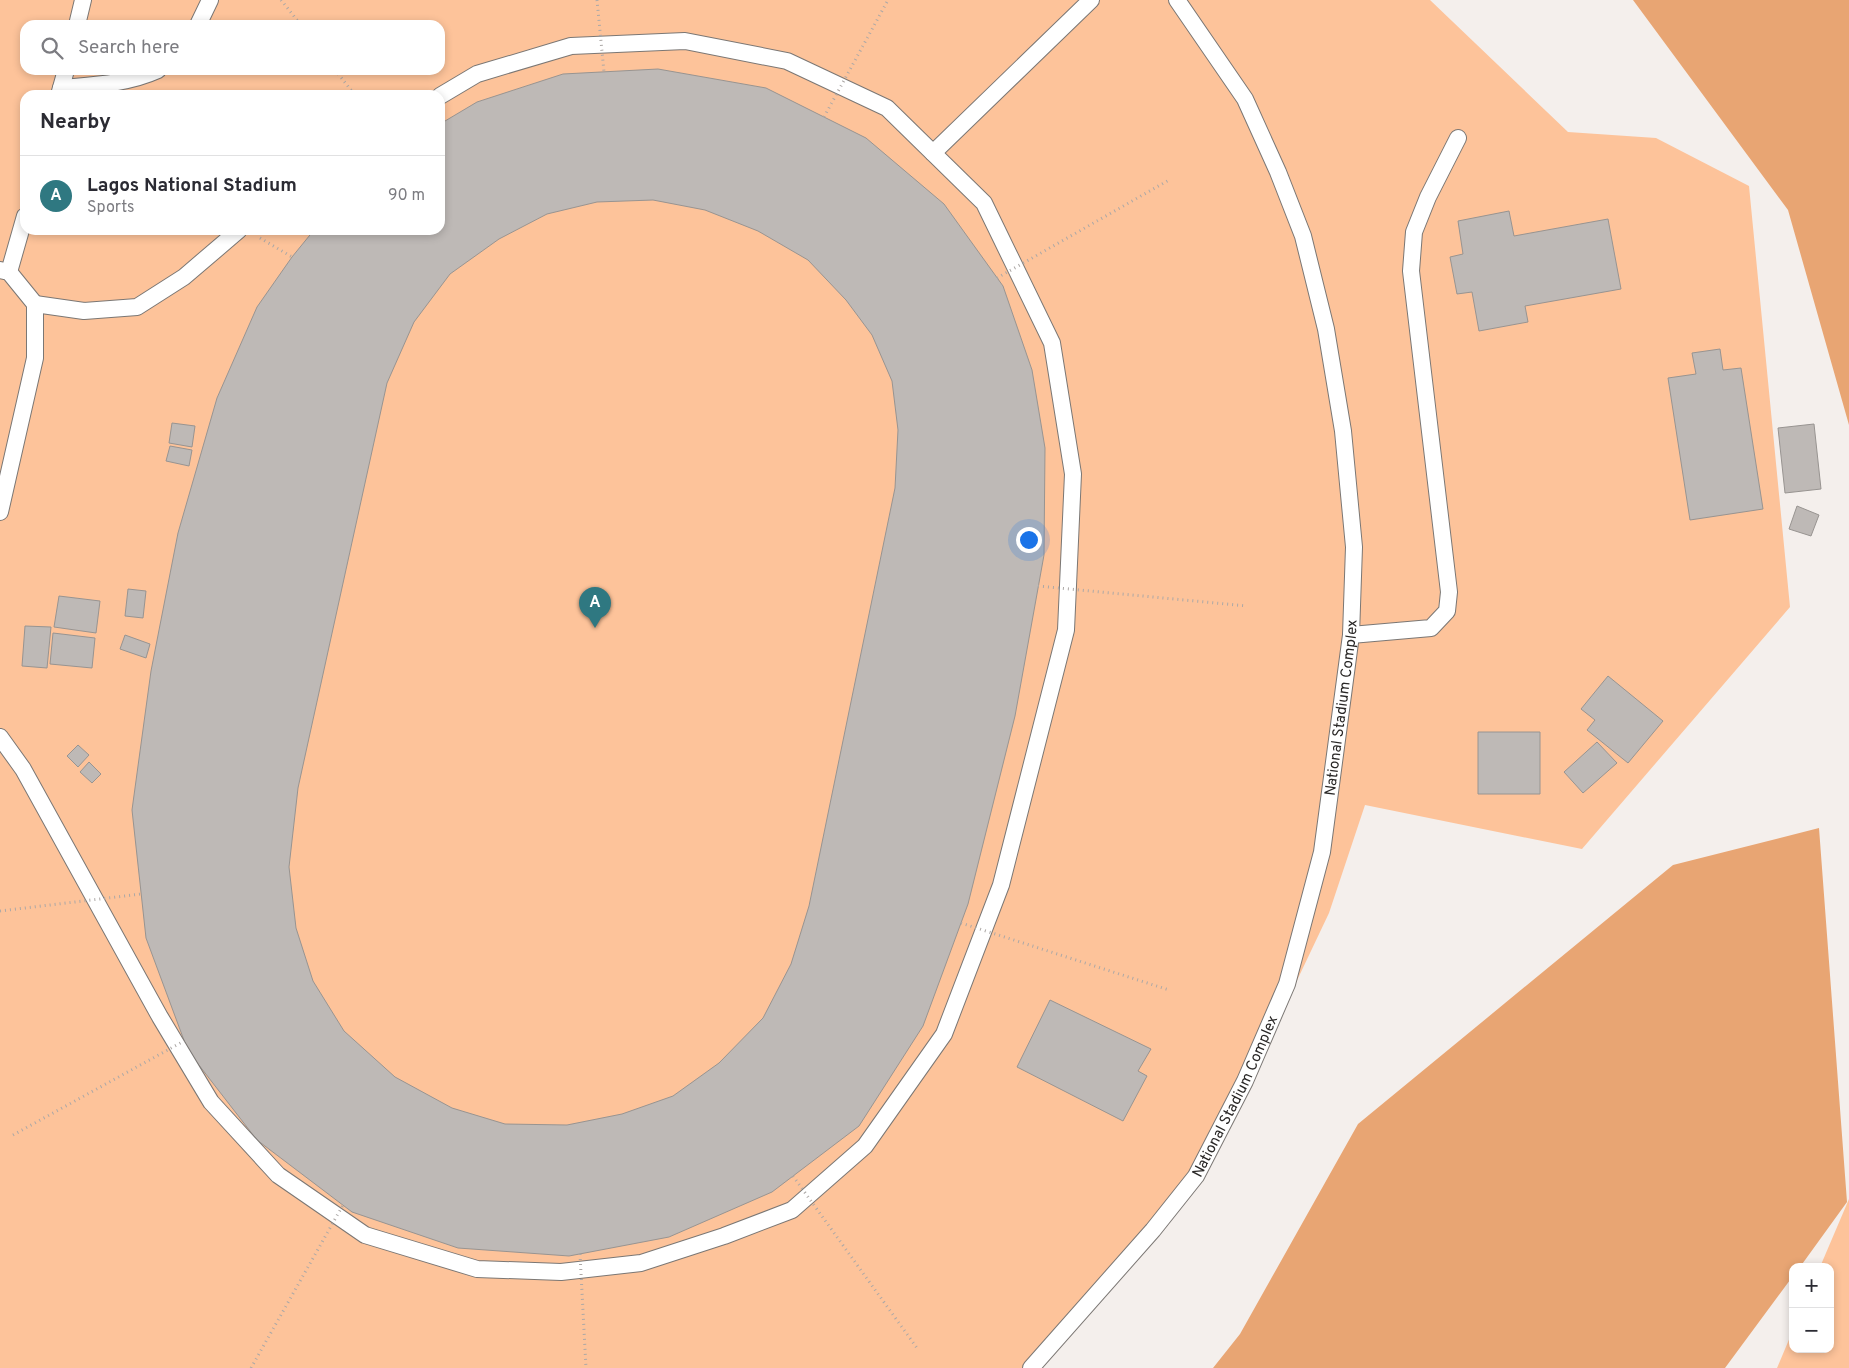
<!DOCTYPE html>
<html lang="en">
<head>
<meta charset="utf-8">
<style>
	body { margin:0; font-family:Overpass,sans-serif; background:#f2f2f3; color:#2b2b33 }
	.controls { position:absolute; right:15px; bottom:15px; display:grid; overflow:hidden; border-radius:10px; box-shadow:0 2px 8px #0003 }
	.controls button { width:45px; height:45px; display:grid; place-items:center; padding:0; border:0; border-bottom:1px solid #e1e1e2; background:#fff; color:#2b2b33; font:25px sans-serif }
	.you { position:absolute; left:1028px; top:539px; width:18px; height:18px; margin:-12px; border:4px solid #fff; border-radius:50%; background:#1a73e8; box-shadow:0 0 0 8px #1a73e833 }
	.badge { display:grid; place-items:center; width:32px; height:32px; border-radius:50%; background:#2f7881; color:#fff; font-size:16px; font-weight:700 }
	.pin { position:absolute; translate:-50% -41px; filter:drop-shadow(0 1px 2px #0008) }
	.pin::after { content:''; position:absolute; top:26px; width:18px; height:15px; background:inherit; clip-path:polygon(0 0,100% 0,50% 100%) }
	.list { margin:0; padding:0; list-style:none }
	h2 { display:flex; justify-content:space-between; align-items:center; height:65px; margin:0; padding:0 20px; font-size:21px }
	h2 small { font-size:16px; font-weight:400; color:#7c7c81 }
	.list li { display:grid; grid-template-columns:32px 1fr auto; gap:15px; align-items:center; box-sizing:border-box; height:80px; padding:0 20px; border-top:1px solid #e1e1e2 }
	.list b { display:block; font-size:19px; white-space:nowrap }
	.list p { margin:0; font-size:16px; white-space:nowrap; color:#7c7c81 }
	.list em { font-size:16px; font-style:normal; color:#7c7c81 }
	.icon { flex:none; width:28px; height:28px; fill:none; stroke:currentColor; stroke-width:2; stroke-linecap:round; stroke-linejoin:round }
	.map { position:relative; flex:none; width:1849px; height:1368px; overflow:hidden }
	.search { position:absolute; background:#fff; box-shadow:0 2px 8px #0003; left:20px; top:20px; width:425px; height:55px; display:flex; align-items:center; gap:12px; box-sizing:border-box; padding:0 18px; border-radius:15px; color:#7c7c81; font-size:19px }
	.panel { position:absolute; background:#fff; box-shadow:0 2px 8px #0003; left:20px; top:90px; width:425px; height:145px; border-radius:15px }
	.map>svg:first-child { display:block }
	.green { fill:#fdc39a; fill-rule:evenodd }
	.forest { fill:#e8a573 }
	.building { fill:#beb9b6; stroke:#989491; fill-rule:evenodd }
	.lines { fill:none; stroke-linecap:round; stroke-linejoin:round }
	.lane-casing { stroke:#7b7774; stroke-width:18 }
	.path { stroke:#aca8a6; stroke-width:3; stroke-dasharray:1 4; stroke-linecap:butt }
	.lane { stroke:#fff; stroke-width:16 }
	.path-bridge { stroke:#aca8a6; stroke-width:3; stroke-dasharray:1 4; stroke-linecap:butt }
	.labels { text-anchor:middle; stroke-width:4; stroke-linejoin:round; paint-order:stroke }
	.street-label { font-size:15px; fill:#2a2827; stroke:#fff }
</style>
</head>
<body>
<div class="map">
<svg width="1849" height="1368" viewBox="0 0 1849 1368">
	<rect width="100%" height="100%" fill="#f4efec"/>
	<path class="green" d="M0,0H1430L1568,132L1656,138L1749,186L1790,607L1582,849L1365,805L1329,913L1255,1069L1179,1203L1037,1368H0ZM25,25H440V70H25ZM25,95H440V230H25Z
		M1849,1199V1368H1777L1793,1330V1349H1830V1267H1820Z"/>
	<path class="forest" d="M1633,0H1849V425L1788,210Z
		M1819,828L1847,1202L1800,1267H1793V1276L1725,1368H1213L1240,1334L1358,1124L1673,865Z"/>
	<path class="building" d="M658,69L766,88L866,138L944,204L1003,286L1032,370L1045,448L1044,555L1015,716L968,904L923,1026L859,1126L772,1192L669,1237L569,1256L458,1248L352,1212L257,1140L188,1051L146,938L132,810L151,671L178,533L217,398L257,307L292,257L314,230H440V124L477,102L563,74ZM653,200L705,210L758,231L808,260L846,300L872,335L892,381L898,430L895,488L809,906L791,964L763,1018L719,1063L673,1096L622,1114L567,1125L505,1124L452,1108L395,1077L344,1031L313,981L296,928L289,867L298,788L387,383L414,322L450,274L499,239L547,214L597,202Z
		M1509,211L1514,236L1608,219L1621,289L1525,306L1528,322L1479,331L1472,292L1457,294L1450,257L1463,254L1458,221Z
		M1720,349L1723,370L1741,368L1763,509L1690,520L1668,378L1696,374L1692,353Z
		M172,423L195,426L192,447L169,443Z
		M1814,424L1821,489L1785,493L1778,428Z
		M170,446L192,450L189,466L166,461Z
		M1797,506L1819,515L1811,536L1789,529Z
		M128,589L146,591L143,618L125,616Z
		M59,596L100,601L96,633L54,627Z
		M25,626L51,627L47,668L22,666Z
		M53,633L95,638L92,668L50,664Z
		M125,635L150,644L146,658L120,649Z
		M1608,676L1663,721L1628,763L1587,730L1595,720L1581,709Z
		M1478,732H1540V794H1478Z
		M1597,742L1617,763L1583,793L1564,772Z
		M78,745L89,755L78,767L67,756Z
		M89,762L101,774L92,783L80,772Z
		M1050,1000L1151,1049L1138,1071L1147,1076L1123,1121L1017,1067Z"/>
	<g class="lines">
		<g class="lane-casing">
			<g id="lane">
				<path d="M77,25L83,0"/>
				<path d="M198,25L210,0"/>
				<path d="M61,88C94,85 127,84 158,70"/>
				<path d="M59,95L66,70"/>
				<path d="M933,153L1091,0"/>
				<path d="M0,270L9,272L35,304V358L0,512"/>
				<path d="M9,272L25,216"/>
				<path d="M35,304L84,311L137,307L184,277L239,230"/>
				<path d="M1351,635L1431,628L1447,611L1449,592L1411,271L1414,232L1428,197L1458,138"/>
				<path d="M0,737L23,769L160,1017L211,1102L278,1175L365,1235L477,1269L561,1272L641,1263L724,1236L792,1210L865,1146L944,1034L1001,885L1066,630L1073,474L1052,343L984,203L887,108L787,61L685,41L571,46L477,74L440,96"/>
				<path id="s1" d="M1031,1368L1153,1230L1196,1176L1245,1081L1287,984L1322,852L1351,635L1354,547L1343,431L1326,329L1303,236L1278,172L1245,99L1177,0"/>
			</g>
		</g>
		<path class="path" d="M281,0L301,25
			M335,70L355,95
			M260,238L292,257"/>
		<use href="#lane" class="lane"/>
		<path class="path-bridge" d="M597,0L604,72
			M824,117L888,0
			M997,278L1169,180
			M1038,586L1247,606
			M0,911L141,894
			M961,923L1169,990
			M13,1135L184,1041
			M793,1176L917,1348
			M580,1254L586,1368
			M251,1368L343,1205"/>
	</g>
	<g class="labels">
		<g class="street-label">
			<text dy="5" stroke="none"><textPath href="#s1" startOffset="748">National Stadium Complex</textPath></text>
			<text dy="5" stroke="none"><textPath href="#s1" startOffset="342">National Stadium Complex</textPath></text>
		</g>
	</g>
</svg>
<div class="controls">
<button>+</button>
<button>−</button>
</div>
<div class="you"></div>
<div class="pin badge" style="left:595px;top:628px">A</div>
<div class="search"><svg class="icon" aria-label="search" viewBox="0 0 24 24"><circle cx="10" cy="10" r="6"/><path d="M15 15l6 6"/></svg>Search here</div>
<section class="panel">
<h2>Nearby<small></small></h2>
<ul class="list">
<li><span class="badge">A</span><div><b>Lagos National Stadium</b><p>Sports</p></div><em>90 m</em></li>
</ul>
</section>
</div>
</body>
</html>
